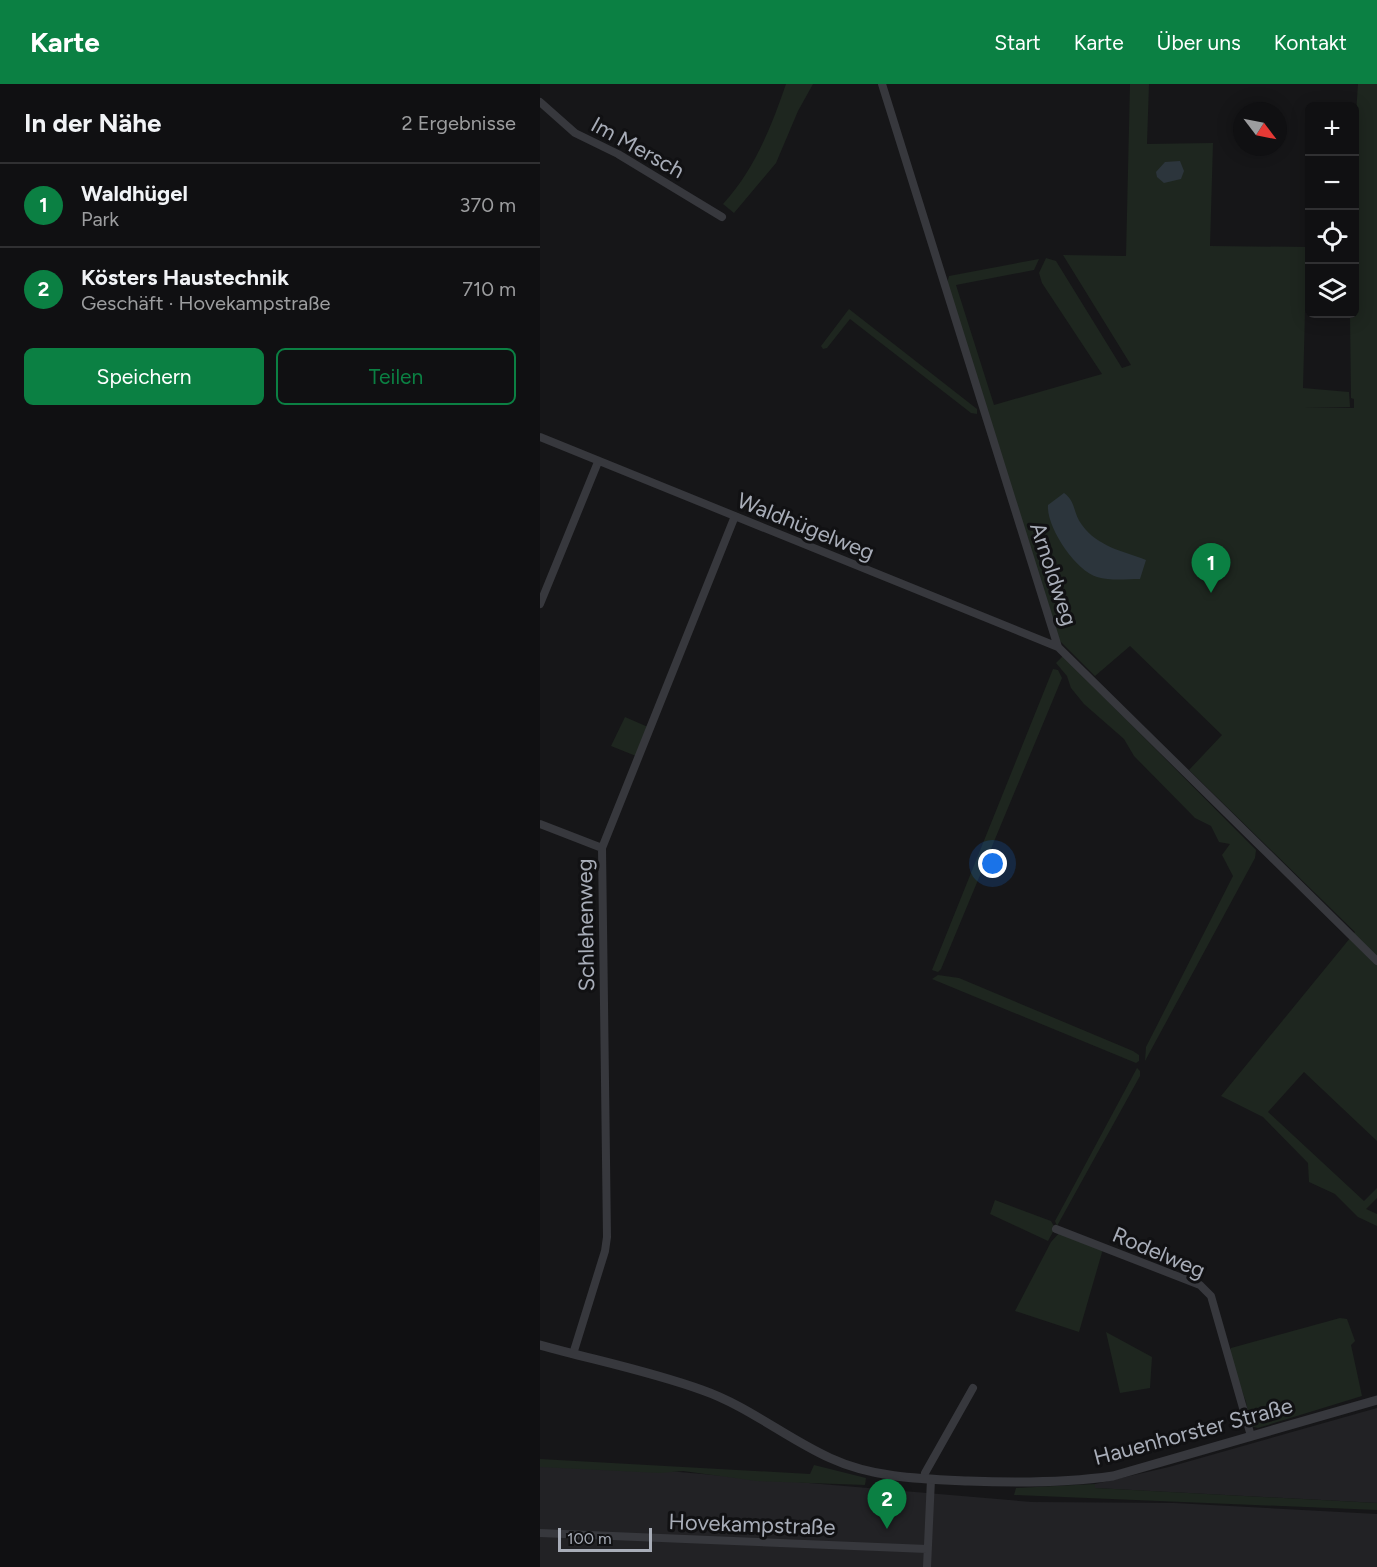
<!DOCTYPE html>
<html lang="de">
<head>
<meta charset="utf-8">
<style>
	body { margin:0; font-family:Figtree,sans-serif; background:#19191b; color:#f1f3f6 }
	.controls { position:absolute; right:18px; top:18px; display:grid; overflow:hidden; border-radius:9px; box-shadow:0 3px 15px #0003 }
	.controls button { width:54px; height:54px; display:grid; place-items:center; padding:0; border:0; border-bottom:2px solid #303032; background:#101012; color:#f1f3f6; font:30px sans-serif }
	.compass { position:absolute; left:693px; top:18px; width:54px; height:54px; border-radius:50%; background:#101012; box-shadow:0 3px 15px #0003; rotate:122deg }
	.scale { position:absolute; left:18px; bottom:15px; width:94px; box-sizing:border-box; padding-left:6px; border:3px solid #a8adb8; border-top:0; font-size:16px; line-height:21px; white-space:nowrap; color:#a8adb8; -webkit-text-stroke:4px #111113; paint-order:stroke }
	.you { position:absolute; left:453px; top:780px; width:21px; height:21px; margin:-15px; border:4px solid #fff; border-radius:50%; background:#1a73e8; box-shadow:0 0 0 9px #1a73e833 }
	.badge { display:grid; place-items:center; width:39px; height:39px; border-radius:50%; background:#0b8043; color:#fff; font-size:20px; font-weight:700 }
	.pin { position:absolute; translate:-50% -50px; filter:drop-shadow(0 2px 3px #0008) }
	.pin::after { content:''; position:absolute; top:32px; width:21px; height:18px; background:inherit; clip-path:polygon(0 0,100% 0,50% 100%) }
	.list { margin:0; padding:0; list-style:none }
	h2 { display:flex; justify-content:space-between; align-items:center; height:78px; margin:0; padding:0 24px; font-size:26px }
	h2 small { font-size:20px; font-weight:400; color:#9c9d9f }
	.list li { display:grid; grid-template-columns:39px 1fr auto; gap:18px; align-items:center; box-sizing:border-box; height:84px; padding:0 24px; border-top:2px solid #303032 }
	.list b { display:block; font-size:22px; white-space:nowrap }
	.list p { margin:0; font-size:20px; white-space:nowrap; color:#9c9d9f }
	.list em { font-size:20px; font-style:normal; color:#9c9d9f }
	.actions { display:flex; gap:12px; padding:18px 24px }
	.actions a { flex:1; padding:14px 0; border:2px solid #0b8043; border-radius:9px; text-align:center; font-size:21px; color:#0b8043 }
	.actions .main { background:#0b8043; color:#fff }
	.icon { flex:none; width:33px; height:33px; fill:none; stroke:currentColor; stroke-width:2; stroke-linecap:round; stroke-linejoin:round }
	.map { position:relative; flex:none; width:837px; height:1483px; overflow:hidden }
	header { display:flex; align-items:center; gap:36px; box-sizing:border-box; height:84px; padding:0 30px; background:#0b8043; color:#fff }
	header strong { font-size:28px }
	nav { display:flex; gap:33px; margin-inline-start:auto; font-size:21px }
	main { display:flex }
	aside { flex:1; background:#101012 }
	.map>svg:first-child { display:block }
	.built { fill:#222225 }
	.green { fill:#1e261f }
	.water { fill:#2c353c }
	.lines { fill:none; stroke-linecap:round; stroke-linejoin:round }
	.minor { stroke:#37383d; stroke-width:8 }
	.tertiary { stroke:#37383d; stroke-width:9 }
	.labels { text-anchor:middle; stroke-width:6; stroke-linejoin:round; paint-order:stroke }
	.street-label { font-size:22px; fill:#a8adb8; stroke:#111113 }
</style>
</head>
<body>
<header>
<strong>Karte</strong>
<nav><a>Start</a><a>Karte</a><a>Über uns</a><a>Kontakt</a></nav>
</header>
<main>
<aside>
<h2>In der Nähe<small>2 Ergebnisse</small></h2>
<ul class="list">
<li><span class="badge">1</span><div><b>Waldhügel</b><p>Park</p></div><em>370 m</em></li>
<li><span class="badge">2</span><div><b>Kösters Haustechnik</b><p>Geschäft · Hovekampstraße</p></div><em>710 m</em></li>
</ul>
<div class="actions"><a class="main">Speichern</a><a>Teilen</a></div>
</aside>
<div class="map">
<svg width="837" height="1483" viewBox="0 0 837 1483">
	<rect width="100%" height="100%" fill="#161618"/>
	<path class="built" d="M837,1324V1419L554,1404L555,1400L629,1383Z
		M0,1380L92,1384L492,1418L634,1419L837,1430V1483H0Z"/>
	<path class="green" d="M246,0H273L258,27L236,79L194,129L183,120C214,86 231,44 246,0Z
		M590,0H609L607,60L673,59L670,162L769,163V189H766L763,304L809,308L810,323H763L814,324V315L811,314L810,230H814V60L818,0H837V1057L764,988L728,1028L824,1117L837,1104V1114L826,1125L837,1130V1142L818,1133L795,1110L769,1098L768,1079L723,1033L681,1012L815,848L649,686L682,651L590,562L555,592L519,556L407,199L409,192L499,175L494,186L416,201L454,321L562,290L502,199L499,189L506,174L516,177L582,284L591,281L523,171L586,172Z
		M309,225L437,325V330L431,329L310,235L287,264L283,265L281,262Z
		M523,572L716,766L715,774L605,977L606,963L693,792L682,771L690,760L679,758L671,742L655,734L594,672L584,655L544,620L531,604L527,592L516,579Z
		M513,585L518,586L522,594L401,885L398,888L392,886Z
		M85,633L108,643L96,672L71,662Z
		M398,891L419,894L593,967L599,971V977L596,979L392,895Z
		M597,984L600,987V992L517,1142L515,1137Z
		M455,1116L511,1137L515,1144L508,1157L450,1130Z
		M520,1148L563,1165L539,1248L475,1227L511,1158Z
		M800,1234L807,1235L815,1257L811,1261L822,1312L718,1344L710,1342L706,1318L689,1269L691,1264Z
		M566,1248L612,1273L610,1304L580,1309Z
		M0,1375L270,1390L274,1381L326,1394L325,1401L217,1397L143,1387L120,1389L0,1383Z
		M555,1400V1404L837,1419V1426L474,1411L476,1404Z"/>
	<path class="water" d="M640,77L644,87L641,95L624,99L617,93L616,88L625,78Z
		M524,409C536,417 533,430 542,441C558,463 583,467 606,476L600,495C587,495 570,497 557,493C536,487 506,443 508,421Z"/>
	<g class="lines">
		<path class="minor" d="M342,0L518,563L837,877
			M0,18L35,49L78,70L182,133
			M0,353L518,563
			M0,520L58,378
			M0,740L62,764
			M516,1145L660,1201L671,1212L711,1352
			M33,1270L65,1167L67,1153L62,764L195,432
			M384,1395L385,1389L433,1304
			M0,1449L387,1465
			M387,1483L391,1395"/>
		<path class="tertiary" d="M0,1261C54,1276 110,1287 162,1306C208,1322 246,1354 290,1374C333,1394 381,1395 428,1397C477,1399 525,1399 573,1392L837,1316"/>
	</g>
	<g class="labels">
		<g class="street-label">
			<text transform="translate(98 63) rotate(29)" y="8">Im Mersch</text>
			<text transform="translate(266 442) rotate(22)" y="8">Waldhügelweg</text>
			<text transform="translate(514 490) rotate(72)" y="8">Arnoldweg</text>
			<text transform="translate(45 841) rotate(-91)" y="8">Schlehenweg</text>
			<text transform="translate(619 1168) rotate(23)" y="8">Rodelweg</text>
			<text transform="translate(653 1347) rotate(-15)" y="8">Hauenhorster Straße</text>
			<text transform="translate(212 1440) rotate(2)" y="8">Hovekampstraße</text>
		</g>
	</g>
</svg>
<div class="controls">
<button>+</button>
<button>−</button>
<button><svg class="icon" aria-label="locate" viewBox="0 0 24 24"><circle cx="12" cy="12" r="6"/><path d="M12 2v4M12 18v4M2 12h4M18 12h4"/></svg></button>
<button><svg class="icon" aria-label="layers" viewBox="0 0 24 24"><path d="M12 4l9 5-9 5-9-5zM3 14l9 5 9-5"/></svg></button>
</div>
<svg class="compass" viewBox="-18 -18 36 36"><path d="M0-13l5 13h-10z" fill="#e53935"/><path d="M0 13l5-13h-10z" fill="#9c9d9f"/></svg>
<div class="scale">100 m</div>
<div class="you"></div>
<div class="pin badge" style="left:671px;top:509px">1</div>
<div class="pin badge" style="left:347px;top:1445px">2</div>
</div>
</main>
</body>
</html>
